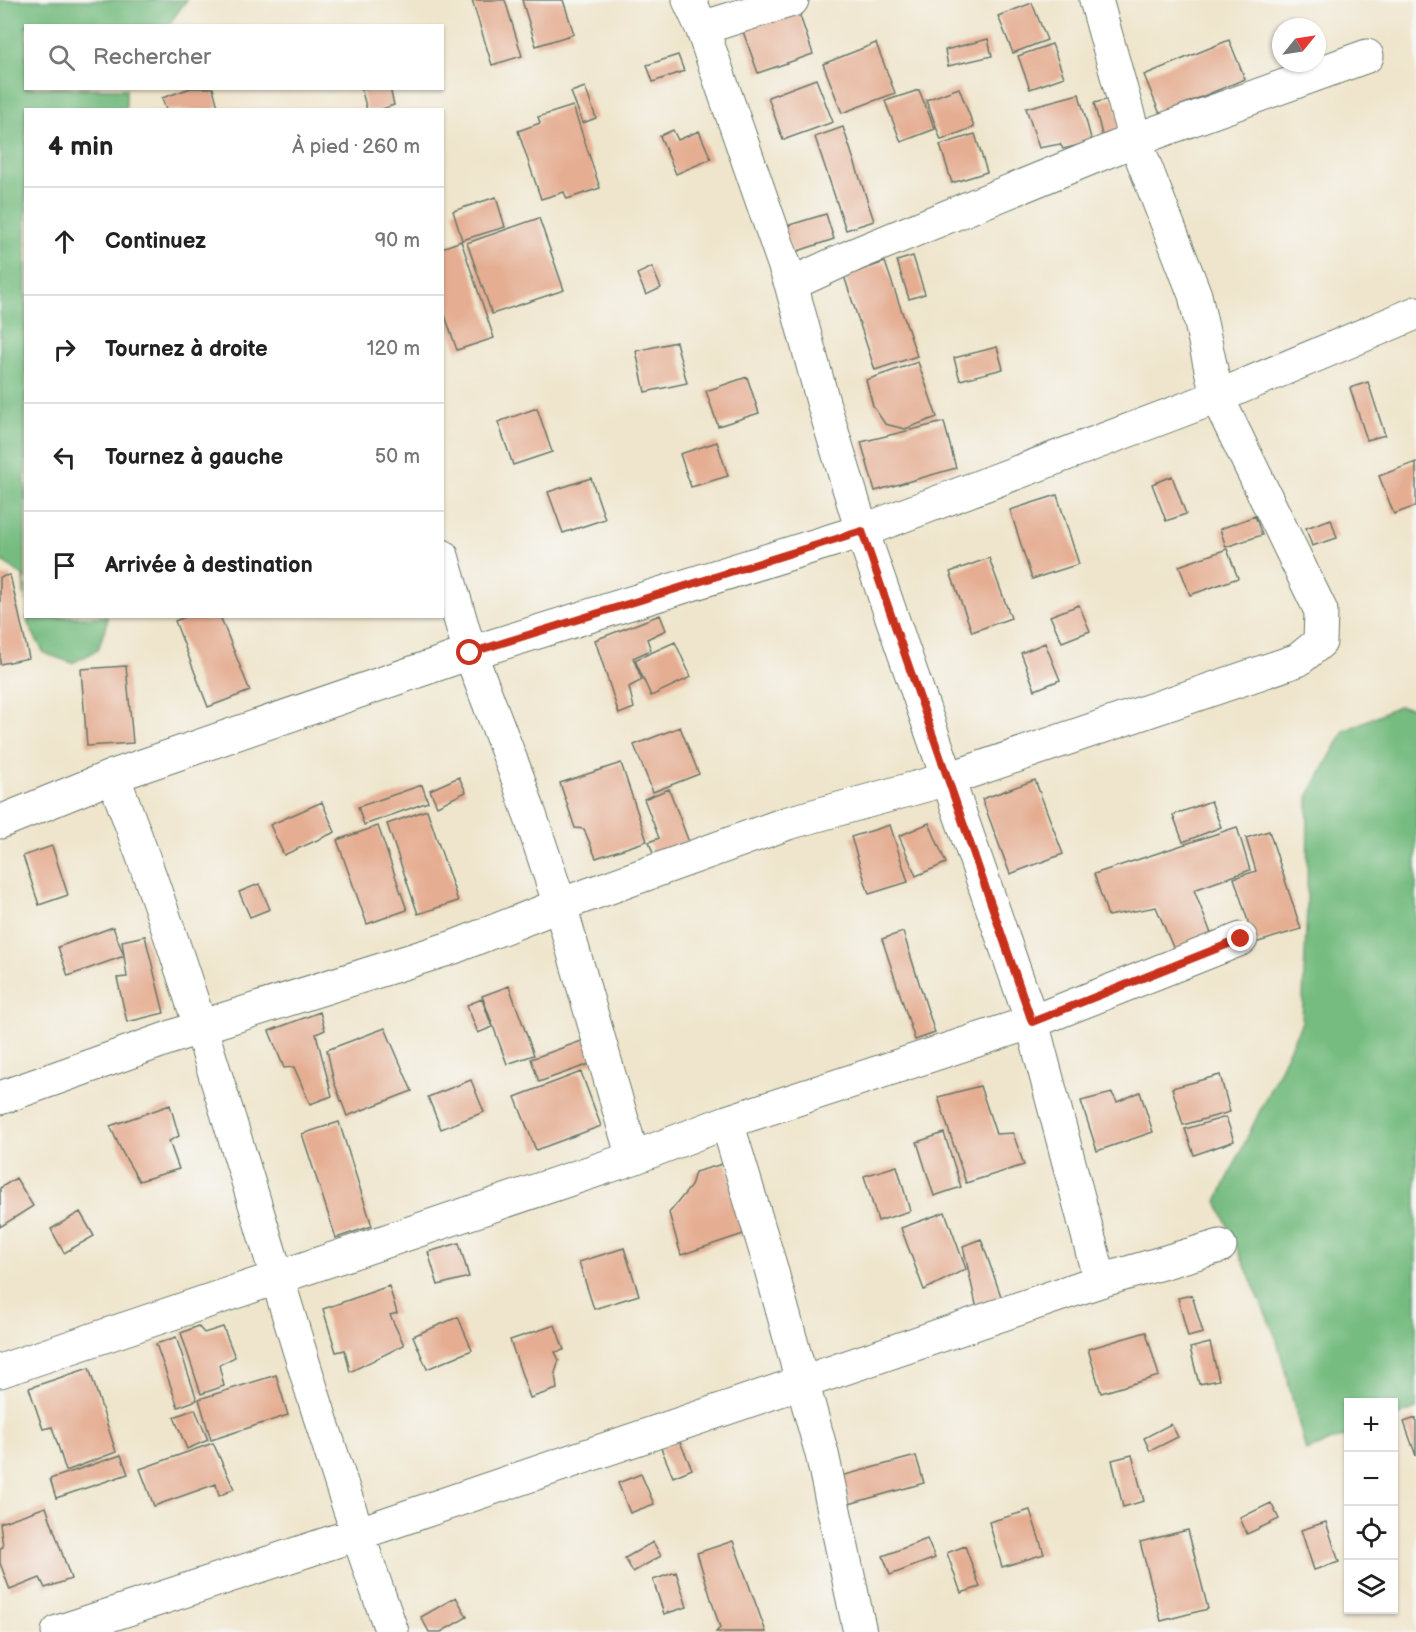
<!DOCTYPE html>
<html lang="fr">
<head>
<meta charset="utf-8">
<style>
	body { margin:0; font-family:"Balsamiq Sans",sans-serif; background:#f2f2f2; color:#222 }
	.controls { position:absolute; right:18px; bottom:18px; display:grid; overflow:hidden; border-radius:0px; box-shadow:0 2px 4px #0004 }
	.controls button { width:54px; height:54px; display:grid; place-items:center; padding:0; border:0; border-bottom:2px solid #e0e0e0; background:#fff; color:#222; font:30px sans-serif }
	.compass { position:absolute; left:1272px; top:18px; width:54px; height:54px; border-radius:50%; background:#fff; box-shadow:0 2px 4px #0004; rotate:60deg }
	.stop { position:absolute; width:18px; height:18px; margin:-14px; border:4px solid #c8321e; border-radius:50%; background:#fff }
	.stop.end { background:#c8321e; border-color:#fff; box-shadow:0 2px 6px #0008 }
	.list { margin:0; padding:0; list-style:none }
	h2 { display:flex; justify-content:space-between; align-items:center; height:78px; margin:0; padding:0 24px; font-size:26px }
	h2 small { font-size:20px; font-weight:400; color:#767676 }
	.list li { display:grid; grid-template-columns:39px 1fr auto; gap:18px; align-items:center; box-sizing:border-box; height:108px; padding:0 24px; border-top:2px solid #e0e0e0 }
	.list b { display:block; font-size:22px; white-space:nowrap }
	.list em { font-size:20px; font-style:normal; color:#767676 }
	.icon { flex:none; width:33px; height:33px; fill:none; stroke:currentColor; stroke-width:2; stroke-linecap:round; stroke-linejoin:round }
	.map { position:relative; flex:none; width:1416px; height:1632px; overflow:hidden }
	.search { position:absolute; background:#fff; box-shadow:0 2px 4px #0004; left:24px; top:24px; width:420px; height:66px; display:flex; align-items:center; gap:15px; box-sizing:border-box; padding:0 21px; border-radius:0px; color:#767676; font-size:22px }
	.panel { position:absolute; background:#fff; box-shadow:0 2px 4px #0004; left:24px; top:108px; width:420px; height:510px; border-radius:0px }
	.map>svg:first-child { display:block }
	.forest { fill:#76bc80; stroke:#4a7c5a; stroke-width:1.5 }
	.building { fill:#e5ad92 }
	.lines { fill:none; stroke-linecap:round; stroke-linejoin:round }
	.minor-casing { stroke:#687869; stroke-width:35 }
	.minor { stroke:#fff; stroke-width:33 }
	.route { stroke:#c8321e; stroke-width:8 }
</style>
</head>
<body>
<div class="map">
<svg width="1416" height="1632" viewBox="0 0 1416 1632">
	<rect width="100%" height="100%" fill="#f6f6f2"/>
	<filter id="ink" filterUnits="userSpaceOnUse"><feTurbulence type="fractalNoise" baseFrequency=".0167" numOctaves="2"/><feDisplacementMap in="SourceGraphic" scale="12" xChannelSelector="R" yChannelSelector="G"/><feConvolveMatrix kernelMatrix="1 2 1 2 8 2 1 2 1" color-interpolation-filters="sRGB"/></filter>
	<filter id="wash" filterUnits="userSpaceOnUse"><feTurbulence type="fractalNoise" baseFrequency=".008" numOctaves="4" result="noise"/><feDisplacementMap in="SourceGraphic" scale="24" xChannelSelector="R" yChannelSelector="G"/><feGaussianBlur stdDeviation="1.35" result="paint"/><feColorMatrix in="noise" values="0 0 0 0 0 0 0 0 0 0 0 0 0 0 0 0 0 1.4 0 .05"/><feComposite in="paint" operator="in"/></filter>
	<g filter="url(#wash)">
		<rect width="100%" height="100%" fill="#efe5cc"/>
		<path class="forest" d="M0,0H187L168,25L26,26V88L126,89V109L26,110L25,602L23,576L0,559Z
			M27,617H107V622L98,650L72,663L44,653L28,624Z
			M1398,706L1416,708V1409L1394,1418V1402H1348V1435L1306,1451L1277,1340L1217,1201L1302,1022L1307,908L1308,797L1344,731Z"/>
		<g id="blocks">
			<path class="building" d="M472,0H505L522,56L492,65Z
				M522,0H563L574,34L536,46Z
				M1032,3L1047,40L1013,53L998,16Z
				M796,4L813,54L758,73L740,23Z
				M988,39L992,56L948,66L945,50Z
				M1229,40L1245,79L1160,114L1144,75Z
				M876,43L895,93L842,113L823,64Z
				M1052,44L1064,77L1030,89L1018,56Z
				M678,55L684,71L653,82L647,65Z
				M816,79L833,122L783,140L768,97Z
				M585,87L596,118L583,123L571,92Z
				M191,88H213L218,107L210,110H166L162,98Z
				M361,88H390L394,105L379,110H367Z
				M959,88L974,127L941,140L926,100Z
				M919,90L935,129L901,142L885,101Z
				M1079,94L1092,142L1063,149L1060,144L1039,148L1026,108Z
				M1113,98L1122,130L1102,135L1094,103Z
				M573,106L600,188L567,199L564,192L541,199L518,131L540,123L538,117Z
				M843,127L874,221L846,230L815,137Z
				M673,130L678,140L699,131L711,159L676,174L660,136Z
				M975,134L987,172L952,183L940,145Z
				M496,197L505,227L462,240L453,211Z
				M826,214L834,239L792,253L783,227Z
				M539,218L564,290L492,314L467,243Z
				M461,241L494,338L457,350L442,307V248Z
				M913,256L925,294L909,299L897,261Z
				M885,262L917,356L875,370L844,276Z
				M652,267L661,288L646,295L637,274Z
				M676,342L687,383L645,392L636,351Z
				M997,347L1003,369L960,380L954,358Z
				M918,362L937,417L905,429L885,424L873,406L866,380Z
				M747,377L759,413L718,426L706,391Z
				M1368,382L1385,435L1367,440L1350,388Z
				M537,408L552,452L513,465L498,422Z
				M944,422L956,468L875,491L861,442Z
				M717,442L728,476L691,487L680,454Z
				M1416,462V506L1394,514L1379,476Z
				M1172,476L1186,514L1166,521L1152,484Z
				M591,478L605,519L563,533L548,492Z
				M1057,495L1079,564L1032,579L1010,510Z
				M1255,516L1262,535L1226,547L1220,529Z
				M1331,519L1337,538L1312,546L1306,528Z
				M1227,549L1238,578L1190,595L1179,566Z
				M989,558L1011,618L972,632L950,572Z
				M10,575L29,658L0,664V577Z
				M1079,605L1090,631L1062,642L1050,616Z
				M660,615L666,630L647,639L651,650L633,658L642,680L629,687L634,708L619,714L595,640Z
				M187,616H220L250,691L208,707L175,621Z
				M675,642L691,677L651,696L635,660Z
				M1045,643L1060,680L1035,690L1021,653Z
				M126,666L133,743L87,746L81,669Z
				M680,727L699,774L653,792L634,745Z
				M621,763L647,841L596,858L584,829L575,828L560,783Z
				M459,777L466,792L437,806L430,790Z
				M1035,780L1063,854L1010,874L982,799Z
				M422,785L428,802L364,825L358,807Z
				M669,789L690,845L655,859L649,842L659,838L644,799Z
				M1211,801L1221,827L1183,842L1173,815Z
				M322,802L335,832L284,855L270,825Z
				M427,810L458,901L418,914L387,824Z
				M929,823L946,863L916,876L899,836Z
				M890,825L908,882L869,894L851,837Z
				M378,826L407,910L367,924L337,840Z
				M1237,827L1250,870L1194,890L1212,936L1175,952L1156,907L1108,916L1094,874Z
				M1269,831L1301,929L1255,943L1234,878L1256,871L1246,838Z
				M52,846L68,895L39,905L23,856Z
				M259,884L270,909L250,917L239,892Z
				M113,927L124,956L68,976L58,947Z
				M903,932L935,1033L915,1040L882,939Z
				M145,936L164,1013L127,1022L117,978L127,977L122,941Z
				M509,986L534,1055L507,1064L482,996Z
				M482,999L492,1027L478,1033L467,1005Z
				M320,1012L325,1030L316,1034L332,1096L310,1104L294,1067L284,1068L269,1031Z
				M385,1028L412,1091L347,1116L334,1082L327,1050Z
				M590,1038L598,1061L539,1082L531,1059Z
				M581,1072L601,1126L536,1150L515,1097Z
				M1220,1075L1230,1112L1183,1125L1172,1088Z
				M471,1080L484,1112L441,1129L428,1097Z
				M980,1086L996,1134L1013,1133L1024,1165L966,1183L938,1097Z
				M1140,1092L1153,1132L1097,1151L1081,1101L1112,1093L1117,1102Z
				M170,1105L179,1136L169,1141L179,1169L139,1181L122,1152L110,1126Z
				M1226,1117L1234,1141L1194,1155L1185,1129Z
				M339,1122L372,1226L336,1238L302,1134Z
				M944,1133L961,1187L934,1196L917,1142Z
				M726,1163L749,1232L681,1255L669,1213L691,1186L695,1172Z
				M897,1166L910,1211L878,1221L864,1176Z
				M16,1178L33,1206L0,1227V1188Z
				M80,1212L94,1236L64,1253L51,1229Z
				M945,1212L966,1269L924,1290L901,1228Z
				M981,1239L1002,1299L977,1309L963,1246Z
				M459,1243L469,1277L438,1285L428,1252Z
				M624,1248L639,1295L594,1309L579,1262Z
				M389,1286L397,1313L390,1315L404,1345L350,1372L345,1350L336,1352L323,1309Z
				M1192,1295L1203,1333L1188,1337L1178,1298Z
				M458,1317L472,1350L427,1369L413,1336Z
				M555,1325L564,1350L555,1352L559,1360L555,1373L557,1389L530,1398L510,1340Z
				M198,1326L204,1333L223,1327L235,1357L219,1365L224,1386L201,1394L181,1333Z
				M1146,1332L1159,1376L1101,1393L1088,1349Z
				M176,1337L197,1400L178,1407L156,1344Z
				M1210,1343L1219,1380L1199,1384L1190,1348Z
				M89,1368L116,1452L66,1471L52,1427L43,1429L29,1388Z
				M276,1375L288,1415L211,1440L199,1399Z
				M195,1409L208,1440L187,1449L174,1417Z
				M1416,1418V1456L1404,1422Z
				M1171,1424L1178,1437L1150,1451L1144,1438Z
				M679,1440L692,1469L673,1477L661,1448Z
				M213,1443L234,1489L219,1496L216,1484L154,1506L140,1469Z
				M121,1455L128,1474L56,1498L50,1479Z
				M1132,1455L1144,1501L1123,1507L1112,1460Z
				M916,1456L924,1483L849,1504L841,1476Z
				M641,1474L654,1504L630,1513L618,1483Z
				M1271,1503L1279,1519L1247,1534L1240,1518Z
				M46,1507L71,1579L45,1588L40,1578L10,1590L0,1563V1548L3,1547L0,1523Z
				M1030,1510L1044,1554L1002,1567L989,1522Z
				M1326,1522L1339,1562L1314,1570L1301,1530Z
				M1188,1530L1208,1609L1161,1621L1140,1542Z
				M927,1539L935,1558L890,1575L883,1556Z
				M733,1541L766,1632H716L720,1628L697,1553Z
				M653,1542L661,1556L633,1572L625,1558Z
				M965,1546L980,1587L961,1593L947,1553Z
				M676,1572L687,1607L664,1614L653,1580Z
				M456,1597L467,1617L441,1632H429L421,1617Z"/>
		</g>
	</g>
	<g filter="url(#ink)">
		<use href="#blocks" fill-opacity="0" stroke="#687869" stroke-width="1.5"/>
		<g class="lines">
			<g class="minor-casing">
				<path id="minor" d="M689,0L702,28L791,284L823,402L862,531L1032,1022L1100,1281
					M702,28L792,0
					M791,284L856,254L1135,140L1367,56
					M442,556L470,653L518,779L560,905L633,1158
					M113,776C221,1056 290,1350 392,1632
					M0,822L113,776L470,653L862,531L1217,397L1416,313
					M0,1098L200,1027L454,947L560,905L788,823L948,779L1298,660L1320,642L1321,611L1217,397L1195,295L1135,140L1096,0
					M727,1122L770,1265L822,1454L860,1632
					M0,1371L633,1158L727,1122L1032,1022L1241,939
					M58,1632L357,1534L1100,1281L1220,1246"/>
			</g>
			<use href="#minor" class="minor"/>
		</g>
	</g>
	<g class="lines" filter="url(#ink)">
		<path class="route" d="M470,653L862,531L1032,1022L1241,939"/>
	</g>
</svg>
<div class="controls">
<button>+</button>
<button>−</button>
<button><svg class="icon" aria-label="locate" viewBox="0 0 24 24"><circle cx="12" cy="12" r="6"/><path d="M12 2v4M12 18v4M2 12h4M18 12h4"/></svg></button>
<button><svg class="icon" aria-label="layers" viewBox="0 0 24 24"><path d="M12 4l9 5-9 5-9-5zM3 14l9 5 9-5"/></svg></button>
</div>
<svg class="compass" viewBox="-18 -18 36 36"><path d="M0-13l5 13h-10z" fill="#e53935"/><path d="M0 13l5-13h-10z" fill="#767676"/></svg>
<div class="stop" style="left:470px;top:653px"></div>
<div class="stop end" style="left:1241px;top:939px"></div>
<div class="search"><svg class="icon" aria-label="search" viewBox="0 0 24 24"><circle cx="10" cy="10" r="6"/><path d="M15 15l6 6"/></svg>Rechercher</div>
<section class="panel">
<h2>4 min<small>À pied · 260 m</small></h2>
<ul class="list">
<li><svg class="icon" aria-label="ahead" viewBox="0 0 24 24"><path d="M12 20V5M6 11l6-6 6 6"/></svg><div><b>Continuez</b></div><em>90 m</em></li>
<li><svg class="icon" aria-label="right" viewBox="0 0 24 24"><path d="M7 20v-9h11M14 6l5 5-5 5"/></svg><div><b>Tournez à droite</b></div><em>120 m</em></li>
<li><svg class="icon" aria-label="left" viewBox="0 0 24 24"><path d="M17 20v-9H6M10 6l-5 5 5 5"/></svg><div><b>Tournez à gauche</b></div><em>50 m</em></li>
<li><svg class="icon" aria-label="arrive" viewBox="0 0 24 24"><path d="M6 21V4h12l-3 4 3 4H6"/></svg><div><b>Arrivée à destination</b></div></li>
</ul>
</section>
</div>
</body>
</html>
